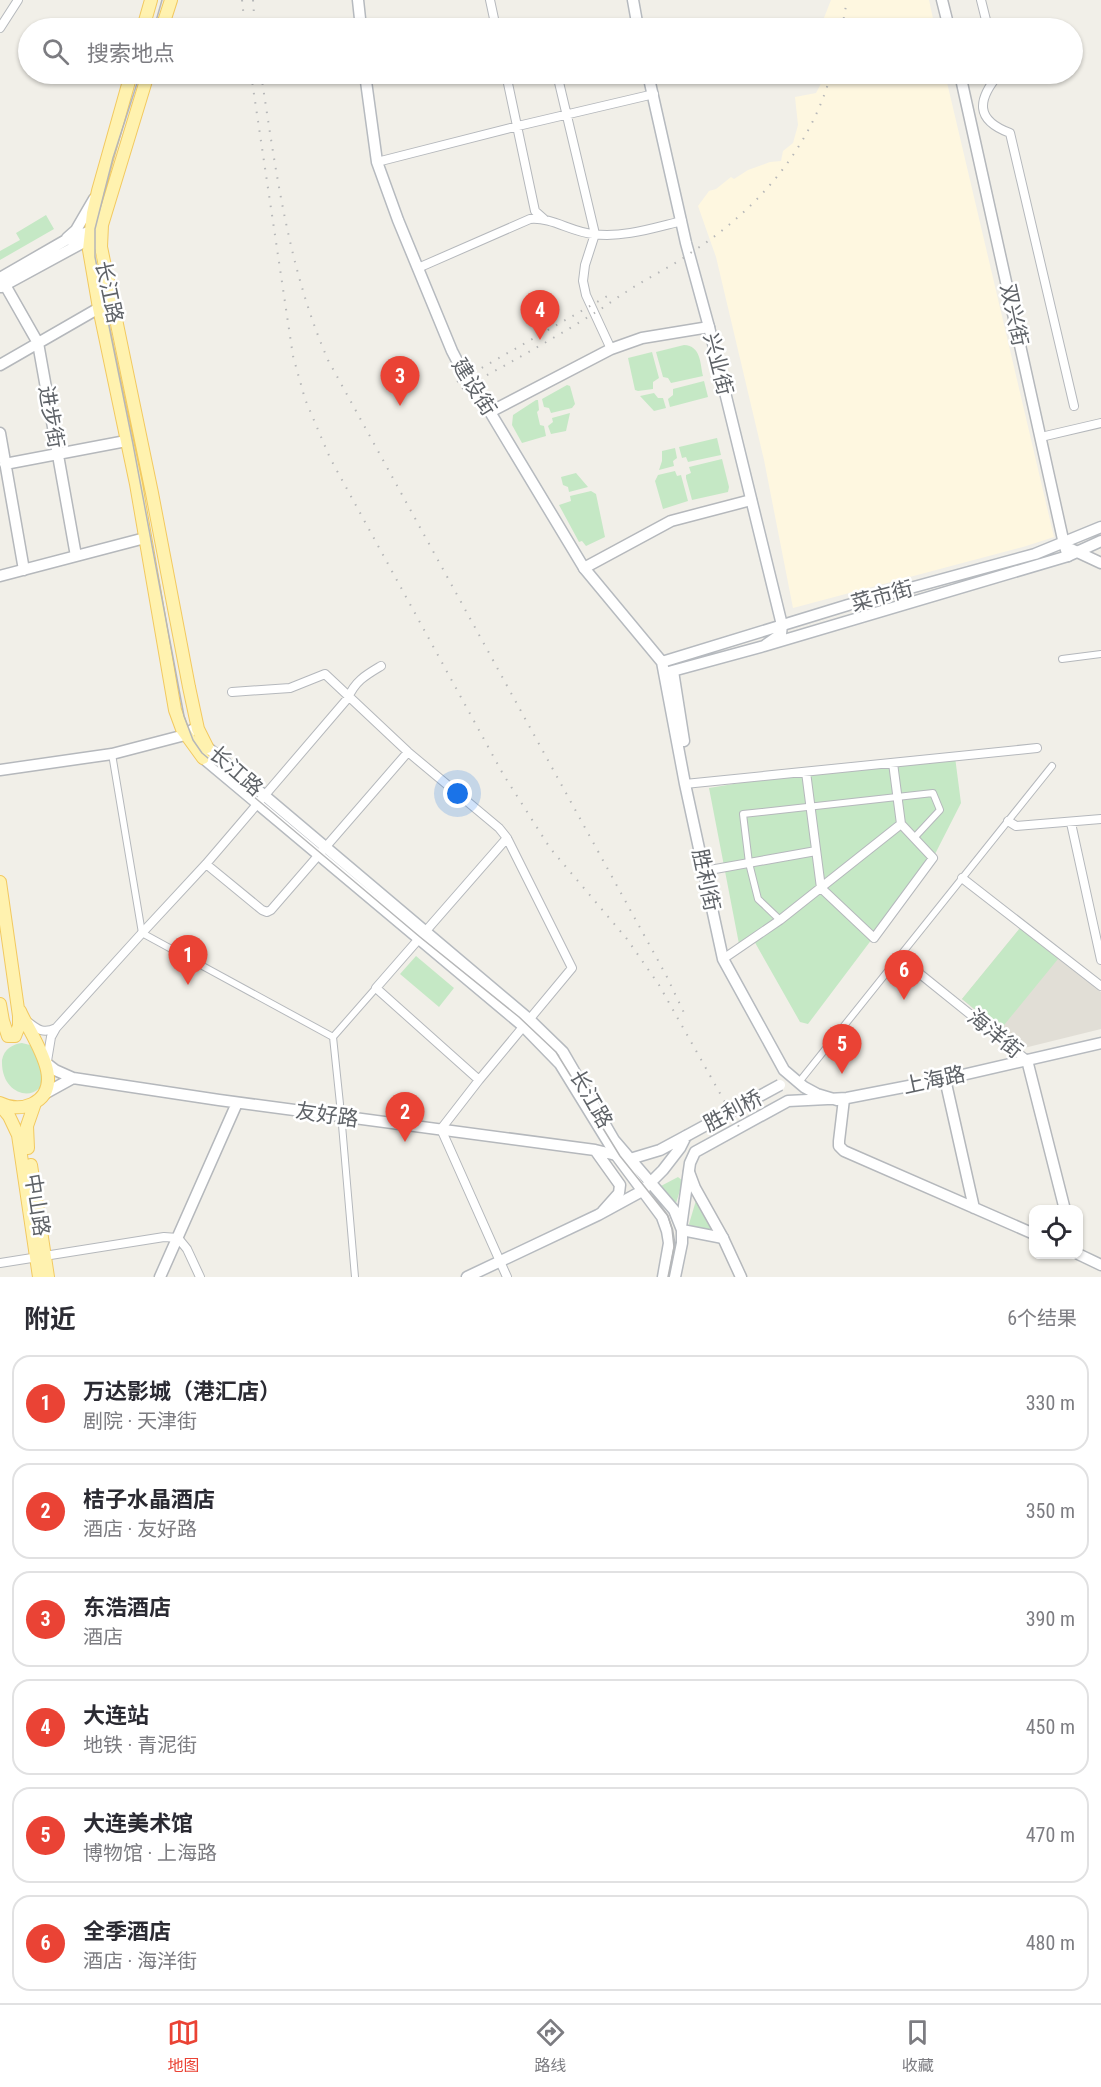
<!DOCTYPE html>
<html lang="zh">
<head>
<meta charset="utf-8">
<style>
	body { margin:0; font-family:"Roboto Condensed","Noto Sans SC",sans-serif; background:#f7f7f7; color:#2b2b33 }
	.controls { position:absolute; right:18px; bottom:18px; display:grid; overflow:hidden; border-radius:12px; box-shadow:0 2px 4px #0004 }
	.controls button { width:54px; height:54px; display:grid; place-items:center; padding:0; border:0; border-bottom:2px solid #e1e1e2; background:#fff; color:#2b2b33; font:30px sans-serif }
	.you { position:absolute; left:458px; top:794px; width:21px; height:21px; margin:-15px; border:4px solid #fff; border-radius:50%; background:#1a73e8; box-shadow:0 0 0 9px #1a73e833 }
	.badge { display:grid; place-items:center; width:39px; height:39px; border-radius:50%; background:#ea4335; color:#fff; font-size:20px; font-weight:700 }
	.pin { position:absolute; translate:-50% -50px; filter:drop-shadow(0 2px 3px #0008) }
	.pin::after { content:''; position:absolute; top:32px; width:21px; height:18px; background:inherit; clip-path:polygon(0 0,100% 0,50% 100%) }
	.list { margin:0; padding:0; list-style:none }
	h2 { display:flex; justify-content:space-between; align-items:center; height:78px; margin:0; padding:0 24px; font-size:26px }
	h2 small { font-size:20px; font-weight:400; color:#7c7c81 }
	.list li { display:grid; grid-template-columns:39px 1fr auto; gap:18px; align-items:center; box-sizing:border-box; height:96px; margin:0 12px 12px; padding:0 12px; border:2px solid #e1e1e2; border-radius:18px }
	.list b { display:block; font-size:22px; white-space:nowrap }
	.list p { margin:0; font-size:20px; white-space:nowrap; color:#7c7c81 }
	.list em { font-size:20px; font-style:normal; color:#7c7c81 }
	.icon { flex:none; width:33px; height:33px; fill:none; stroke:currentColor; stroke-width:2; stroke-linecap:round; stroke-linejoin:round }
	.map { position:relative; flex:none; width:1101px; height:1277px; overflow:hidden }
	.search { position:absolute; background:#fff; box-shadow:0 2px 4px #0004; left:18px; right:18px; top:18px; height:66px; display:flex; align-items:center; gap:15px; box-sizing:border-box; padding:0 21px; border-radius:33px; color:#7c7c81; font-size:22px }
	.sheet { height:726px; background:#fff }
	nav { display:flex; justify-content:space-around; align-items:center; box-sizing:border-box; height:84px; border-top:2px solid #e1e1e2; background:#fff; font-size:16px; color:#7c7c81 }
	nav a { display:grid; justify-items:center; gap:3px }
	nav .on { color:#ea4335 }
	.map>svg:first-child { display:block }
	.commercial { fill:#fef7e0 }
	.education { fill:#e1ded6 }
	.green { fill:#c5e8c5 }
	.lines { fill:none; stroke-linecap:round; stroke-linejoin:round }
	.pedestrian-casing { stroke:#b5b8bc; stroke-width:8 }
	.minor-casing { stroke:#b5b8bc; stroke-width:10 }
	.tertiary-casing { stroke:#b5b8bc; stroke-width:13 }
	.secondary-casing { stroke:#b6babf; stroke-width:13 }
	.primary-casing { stroke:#f2c960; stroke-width:14 }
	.pedestrian { stroke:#fff; stroke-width:6 }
	.minor { stroke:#fff; stroke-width:8 }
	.tertiary { stroke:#fff; stroke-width:10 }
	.secondary { stroke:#fff; stroke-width:10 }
	.primary { stroke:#fff2af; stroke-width:12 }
	.tram { stroke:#b6b7b8; stroke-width:1.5 }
	.rail { stroke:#b6b7b8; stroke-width:2; stroke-dasharray:1.5 8; stroke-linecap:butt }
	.secondary-bridge-casing { stroke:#b6babf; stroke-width:13; stroke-linecap:butt }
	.secondary-bridge { stroke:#fff; stroke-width:10 }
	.labels { text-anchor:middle; stroke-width:5; stroke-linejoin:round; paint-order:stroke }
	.street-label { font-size:21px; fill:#5f6368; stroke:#fff }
</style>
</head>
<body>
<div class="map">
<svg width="1101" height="1277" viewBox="0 0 1101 1277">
	<rect width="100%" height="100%" fill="#f1efe8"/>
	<path class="commercial" d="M831,0H929L935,28H820Z
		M826,74H945L1054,537L1023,547L793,608L764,460L716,257L698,206L709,191L716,189L731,177L734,179L748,170L770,162L781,161L783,151L793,143L798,125L795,97L816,93Z"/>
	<path class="education" d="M1020,928L1101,992V1029L1020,1049L962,999Z"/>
	<path class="green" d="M46,215L54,229L0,260V251L20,240L16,233Z
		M684,345C701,346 700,363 703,376L671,383L668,378L663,377L656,352Z
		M652,352L659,378L653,382V389L638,391L635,390L628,358Z
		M704,381L708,397L670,407L668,399L673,395V389Z
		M567,385L570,386L575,404L572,408L551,413L549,408L544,407L542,399Z
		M654,393L658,398H663L666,408L654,411L640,396Z
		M536,400H538L539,410L537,412L540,425L544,426L546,436L522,443L512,425L513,415Z
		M570,413L566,431L551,434L548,426L553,422L552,418Z
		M717,438L721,455L688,462L686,457L682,458L679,447Z
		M675,448L677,458L673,461L674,466L659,470L662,461V451Z
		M722,459L729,487L728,492L692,500L686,478V475L691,473L689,467Z
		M675,471L677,476L681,475L688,501L663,509L655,481L658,475Z
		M576,473L588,487L569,492L568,487L563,485L561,477Z
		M591,491L596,494L605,537L586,546L582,541L579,542L559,505L571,501L570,496Z
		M955,757L961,803L933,858L808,1024L800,1022L753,939L749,936L739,944L709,788L806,772Z
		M1020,928L1058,959L1000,1030L962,999Z
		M416,956L454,988L439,1007L400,974Z
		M22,1043L34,1046C69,1103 0,1110 2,1060C4,1049 13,1044 22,1043Z
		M678,1177L683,1181L676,1203L659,1187Z
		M697,1197L715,1232L692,1229L689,1224Z"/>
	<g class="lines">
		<g class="pedestrian-casing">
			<path id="pedestrian" d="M1062,659L1101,654
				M112,754L142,933L333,1037
				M780,920L758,899L749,863L743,814L933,793L940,810L914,838
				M333,1037L340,1104
				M333,1037L376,988
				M799,1082L1052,766
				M342,1125L355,1277"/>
		</g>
		<g class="minor-casing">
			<path id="minor" d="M490,0L496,28
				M981,0L988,28
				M0,28L18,0
				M506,74L535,211L544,219
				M557,74L595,234L585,265L583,281L586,295L611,349
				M999,74C977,100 975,120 1010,133L1074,406
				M365,77L377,74
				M377,162L518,126L654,94
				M418,268L530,219C552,217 571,232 593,234C623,238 653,228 682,221
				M1041,437L1101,423
				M232,692L290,688L325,674L408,752L499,828L507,838L572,968L479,1080L441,1129L507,1277
				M893,763L901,824
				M806,772L821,888L874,938L933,858L901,824
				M685,784L1037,748
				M1008,821L1016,826L1101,819
				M1071,823L1101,960
				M206,864L262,910L267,912L271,910L408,752
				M704,871L816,851
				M962,878L1101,986
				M899,957L1027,1060
				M723,959L780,920L901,824
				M28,1022C38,1030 44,1034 56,1028
				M47,1061L51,1037L56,1028L142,933L206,864L348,698C355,681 366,675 381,666
				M479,1080L376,988L507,838
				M0,1263L164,1237L178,1238L187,1249L200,1277"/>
		</g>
		<g class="tertiary-casing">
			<path id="tertiary" d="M942,0L949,28
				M960,74L1064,544L1068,556
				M67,238L76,230L94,199
				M0,278L66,240L97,229
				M5,285L38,343L76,556
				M1,287L95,236
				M0,365L99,308
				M490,412L611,349L642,338L709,327
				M0,433L24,570
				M5,464L126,441
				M1071,549L1101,563
				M584,568L671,521L751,500
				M0,576L145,538
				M0,770L112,754L185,735L192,730
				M1027,1060L1065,1210
				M46,1063L55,1070L73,1078L219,1100L595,1150L616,1155
				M945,1079L974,1208
				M44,1094L73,1078
				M844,1099L839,1141V1146L844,1151L1034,1234
				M595,1150L620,1185L619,1193L603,1211
				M689,1172L695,1188L723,1238L741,1277
				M1078,1254L1101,1265
				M160,1277L237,1103"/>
		</g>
		<g class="secondary-casing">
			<path id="secondary" d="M358,0L361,28
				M633,0L638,28
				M365,74L377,162L398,220L452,351L467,380L490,412L584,568L662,662L685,784L723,959L784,1070L804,1087L817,1094L837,1100
				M648,74L686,243L709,327L782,625L781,634L764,646
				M662,662L848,605L1035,554L1101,527
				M673,671L684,741
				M665,673L764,646L1068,556L1101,541
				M207,747L529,1019L563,1052L614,1140L674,1210L682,1230V1243L675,1277
				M203,758L523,1026L560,1064L616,1155L662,1217L667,1231L669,1243L663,1277
				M626,1157L630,1159L660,1150L686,1136
				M681,1227L690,1163L695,1152L788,1101L847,1098L945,1079L1101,1043
				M682,1230L723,1238
				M467,1277L598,1215L642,1191L663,1170L680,1148L686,1136"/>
		</g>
		<g class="primary-casing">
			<path id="primary" d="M143,28L151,0
				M162,28L171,0
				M131,74L98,191L93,213L89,250L99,308L136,484L175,710L182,729L203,758
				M148,74L102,225L101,247L152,493L189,687L198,729L207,747
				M0,882L19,1016V1026L15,1036H8L3,1021L0,1004
				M0,1103C10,1108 21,1109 32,1104C70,1086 30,1035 20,1011
				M0,1105L9,1116L18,1135L39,1277
				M28,1148L27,1126L35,1103
				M31,1165L48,1277"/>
		</g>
		<use href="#pedestrian" class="pedestrian"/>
		<use href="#minor" class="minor"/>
		<use href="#tertiary" class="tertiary"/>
		<use href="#secondary" class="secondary"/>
		<use href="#primary" class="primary"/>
		<path class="tram" d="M154,28L162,0
			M140,74L113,158L95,229V257L133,444L184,716L193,740L202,753L420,937L519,1017L556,1052L620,1156L668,1216L672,1229L674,1247L668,1277"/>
		<path class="rail" d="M242,0L245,28
			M253,0L255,28
			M842,28L847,0
			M251,74L293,356L305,399L330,458L503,774L550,848L627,939L659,985L739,1127
			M261,74C276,171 288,268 328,360L666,975L686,1017
			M457,382L611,294
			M462,389C507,364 552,340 596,312C606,306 616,298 626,292C647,278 671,267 692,252C757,210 810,149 831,74"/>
		<g class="secondary-bridge-casing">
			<path id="secondary-bridge" d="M686,1136L780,1085"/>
		</g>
		<use href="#secondary-bridge" class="secondary-bridge"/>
	</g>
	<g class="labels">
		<g class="street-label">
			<text transform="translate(109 292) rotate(78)" y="7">长江路</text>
			<text transform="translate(1014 315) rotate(78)" y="7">双兴街</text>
			<text transform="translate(718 364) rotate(76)" y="7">兴业街</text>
			<text transform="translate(474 387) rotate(58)" y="7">建设街</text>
			<text transform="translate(51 417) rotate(80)" y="7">进步街</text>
			<text transform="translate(882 596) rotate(-15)" y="7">菜市街</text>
			<text transform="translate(236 771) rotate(41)" y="7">长江路</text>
			<text transform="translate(706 880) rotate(78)" y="7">胜利街</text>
			<text transform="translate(995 1034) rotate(39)" y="7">海洋街</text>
			<text transform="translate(934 1080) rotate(-12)" y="7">上海路</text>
			<text transform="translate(591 1099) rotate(60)" y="7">长江路</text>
			<text transform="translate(733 1111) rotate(-28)" y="7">胜利桥</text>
			<text transform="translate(327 1115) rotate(8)" y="7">友好路</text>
			<text transform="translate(37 1205) rotate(81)" y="7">中山路</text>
		</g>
	</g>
</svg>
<div class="controls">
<button><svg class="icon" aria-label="locate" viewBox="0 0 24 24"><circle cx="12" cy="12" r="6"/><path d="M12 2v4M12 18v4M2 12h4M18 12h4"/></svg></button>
</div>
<div class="you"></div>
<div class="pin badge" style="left:188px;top:985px">1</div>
<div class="pin badge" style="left:405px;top:1142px">2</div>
<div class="pin badge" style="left:400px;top:406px">3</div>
<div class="pin badge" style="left:540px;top:340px">4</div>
<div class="pin badge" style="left:842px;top:1074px">5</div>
<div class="pin badge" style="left:904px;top:1000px">6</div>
<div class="search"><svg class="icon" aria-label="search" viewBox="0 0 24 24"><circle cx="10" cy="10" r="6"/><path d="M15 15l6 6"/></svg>搜索地点</div>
</div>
<section class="sheet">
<h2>附近<small>6个结果</small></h2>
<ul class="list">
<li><span class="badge">1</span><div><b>万达影城（港汇店）</b><p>剧院 · 天津街</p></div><em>330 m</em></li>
<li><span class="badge">2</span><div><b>桔子水晶酒店</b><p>酒店 · 友好路</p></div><em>350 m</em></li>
<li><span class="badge">3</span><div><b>东浩酒店</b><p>酒店</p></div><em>390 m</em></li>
<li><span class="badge">4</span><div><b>大连站</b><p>地铁 · 青泥街</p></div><em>450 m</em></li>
<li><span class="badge">5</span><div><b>大连美术馆</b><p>博物馆 · 上海路</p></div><em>470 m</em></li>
<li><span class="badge">6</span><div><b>全季酒店</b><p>酒店 · 海洋街</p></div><em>480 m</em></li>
</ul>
</section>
<nav>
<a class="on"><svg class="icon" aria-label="map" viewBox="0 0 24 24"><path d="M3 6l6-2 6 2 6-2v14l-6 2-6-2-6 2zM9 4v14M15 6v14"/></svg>地图</a>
<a><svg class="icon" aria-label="directions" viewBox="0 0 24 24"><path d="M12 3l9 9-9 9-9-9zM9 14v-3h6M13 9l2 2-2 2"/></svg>路线</a>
<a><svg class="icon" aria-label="saved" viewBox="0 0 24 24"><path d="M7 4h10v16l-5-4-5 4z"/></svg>收藏</a>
</nav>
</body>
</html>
